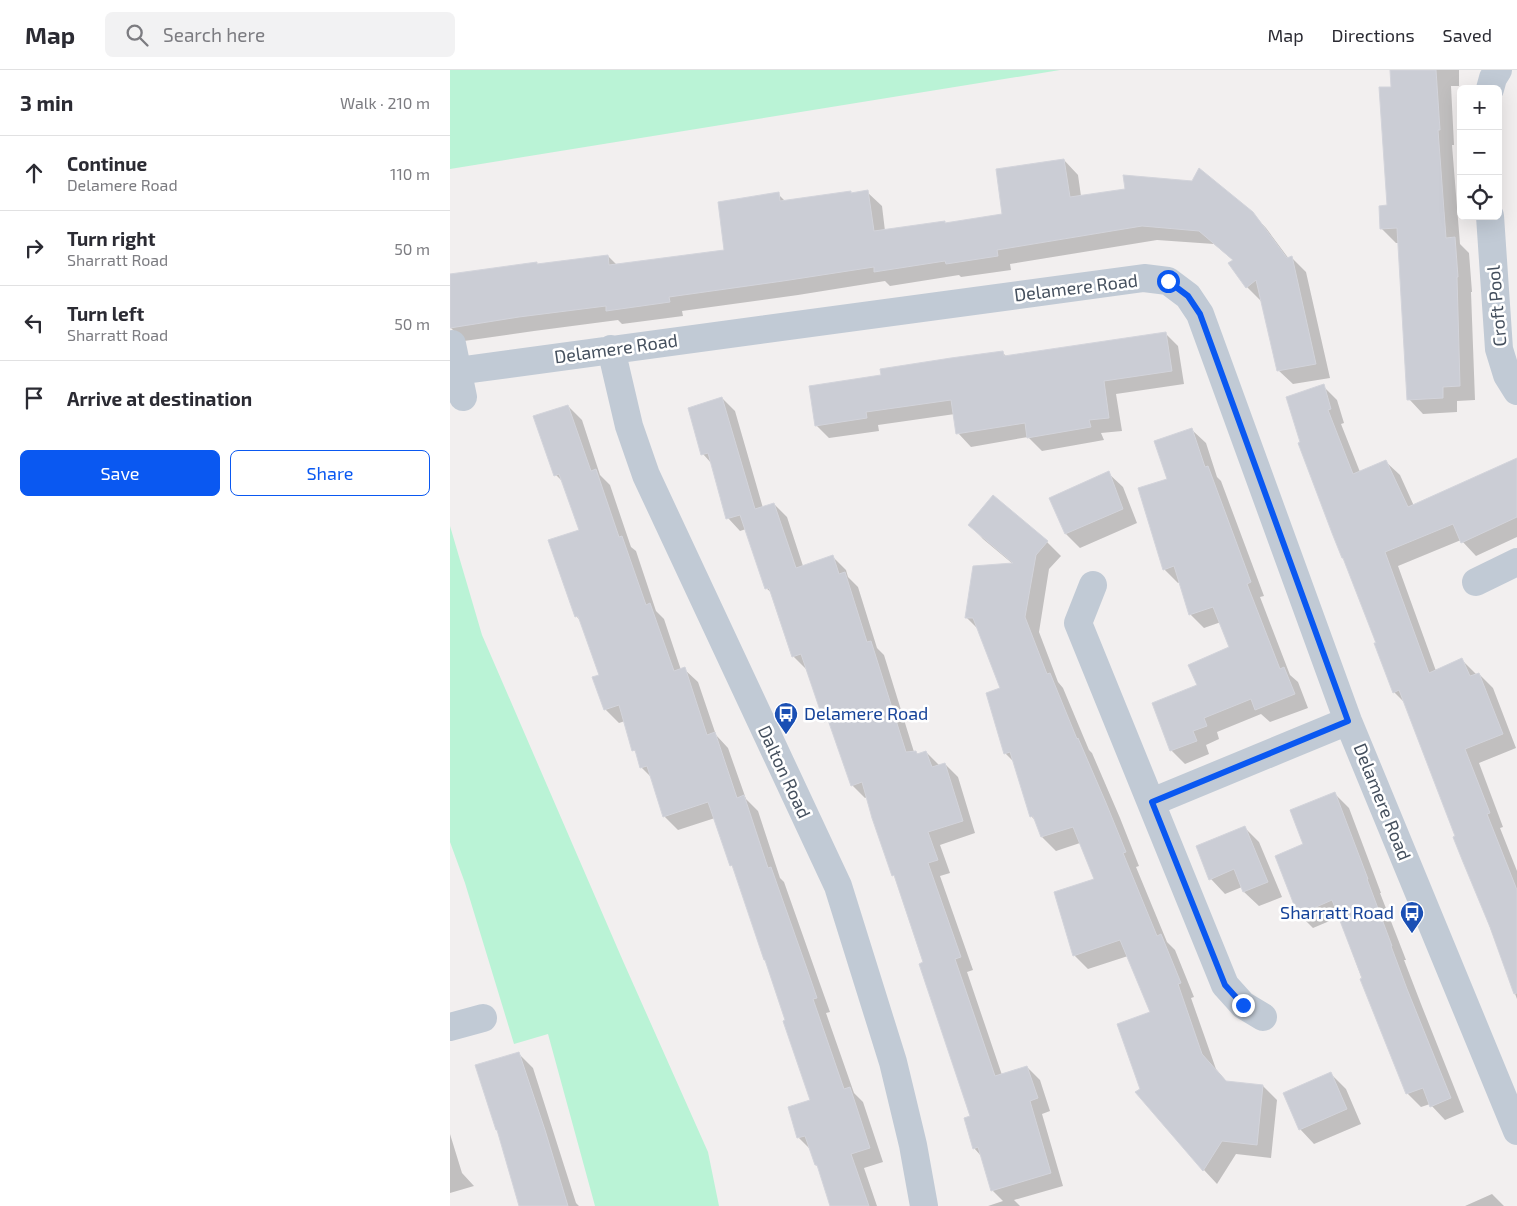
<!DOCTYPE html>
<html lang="en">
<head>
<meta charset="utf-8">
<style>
	body { margin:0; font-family:"Exo 2",sans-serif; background:#f2f2f3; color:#2b2b33 }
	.controls { position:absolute; right:15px; top:15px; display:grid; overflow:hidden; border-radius:8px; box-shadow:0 5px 20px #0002 }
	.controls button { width:45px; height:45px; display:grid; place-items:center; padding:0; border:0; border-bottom:1px solid #e1e1e2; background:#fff; color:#2b2b33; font:25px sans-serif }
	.stop { position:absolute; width:15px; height:15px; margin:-11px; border:4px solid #0a58f1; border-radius:50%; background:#fff }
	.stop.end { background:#0a58f1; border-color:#fff; box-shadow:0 1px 5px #0008 }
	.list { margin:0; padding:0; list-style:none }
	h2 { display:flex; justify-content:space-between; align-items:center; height:65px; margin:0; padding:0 20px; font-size:21px }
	h2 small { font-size:16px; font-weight:400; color:#7c7c81 }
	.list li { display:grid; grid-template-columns:32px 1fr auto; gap:15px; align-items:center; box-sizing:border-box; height:75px; padding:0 20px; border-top:1px solid #e1e1e2 }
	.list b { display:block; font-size:19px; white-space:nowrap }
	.list p { margin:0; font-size:16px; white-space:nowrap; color:#7c7c81 }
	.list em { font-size:16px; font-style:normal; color:#7c7c81 }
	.actions { display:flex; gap:10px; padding:15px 20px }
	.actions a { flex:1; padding:11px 0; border:1px solid #0a58f1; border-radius:8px; text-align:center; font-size:18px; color:#0a58f1 }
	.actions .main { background:#0a58f1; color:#fff }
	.icon { flex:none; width:28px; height:28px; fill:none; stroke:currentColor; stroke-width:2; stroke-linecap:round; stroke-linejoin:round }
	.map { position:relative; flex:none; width:1067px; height:1136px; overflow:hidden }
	header { display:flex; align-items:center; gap:30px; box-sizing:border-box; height:70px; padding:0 25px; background:#fff; border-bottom:1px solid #e1e1e2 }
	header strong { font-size:24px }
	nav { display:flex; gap:28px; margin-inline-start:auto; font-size:18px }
	.search { width:350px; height:45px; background:#f2f2f3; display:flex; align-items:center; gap:12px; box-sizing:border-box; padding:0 18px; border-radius:8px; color:#7c7c81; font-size:19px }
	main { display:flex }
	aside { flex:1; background:#fff }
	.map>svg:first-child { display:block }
	.green { fill:#baf3d6 }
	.shadow { fill:#0003 }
	.building { fill:#cbcdd5; stroke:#d3d4db }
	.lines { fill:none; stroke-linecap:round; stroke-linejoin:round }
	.minor { stroke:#c1cad5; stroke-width:28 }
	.route { stroke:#0a58f1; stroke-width:6 }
	.labels { text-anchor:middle; stroke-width:5; stroke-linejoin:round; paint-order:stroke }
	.street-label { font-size:18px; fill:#45505e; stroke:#fff }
	.transit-label { font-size:18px; fill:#164399; stroke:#fff; text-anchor:start }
</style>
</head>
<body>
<header>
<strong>Map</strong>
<div class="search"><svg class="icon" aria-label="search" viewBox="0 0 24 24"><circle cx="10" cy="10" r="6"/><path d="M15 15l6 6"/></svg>Search here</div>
<nav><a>Map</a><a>Directions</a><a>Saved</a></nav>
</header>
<main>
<aside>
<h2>3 min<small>Walk · 210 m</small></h2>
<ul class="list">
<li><svg class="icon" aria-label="ahead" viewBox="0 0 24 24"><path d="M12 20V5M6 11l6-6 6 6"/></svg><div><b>Continue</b><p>Delamere Road</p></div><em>110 m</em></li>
<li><svg class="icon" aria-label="right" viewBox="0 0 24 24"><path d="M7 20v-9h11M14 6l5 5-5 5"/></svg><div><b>Turn right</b><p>Sharratt Road</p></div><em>50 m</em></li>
<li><svg class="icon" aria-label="left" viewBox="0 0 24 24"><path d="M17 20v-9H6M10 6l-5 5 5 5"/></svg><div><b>Turn left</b><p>Sharratt Road</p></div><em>50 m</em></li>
<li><svg class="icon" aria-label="arrive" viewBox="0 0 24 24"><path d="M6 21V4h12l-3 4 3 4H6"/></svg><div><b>Arrive at destination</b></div></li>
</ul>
<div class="actions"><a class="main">Save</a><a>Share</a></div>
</aside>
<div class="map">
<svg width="1067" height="1136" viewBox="0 0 1067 1136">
	<rect width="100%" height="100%" fill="#f2efef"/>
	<path class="green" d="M0,0H610L0,99Z
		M0,456L32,565L173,891L258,1082L269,1136H145L98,964L64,974L15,813L0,772Z"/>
	<path class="shadow" d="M941,0H1009V16H1001L1004,75H1002L1010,174L1019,183L1022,222H1021L1025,330L1007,331V342L973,344L959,329L949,173H946L931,158L939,137L942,18Z
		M614,90L628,105L631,126L802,143L816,158L839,189L842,188L856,202L880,308L843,314L828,300L811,231L797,217L784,191L764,174L707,170L560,194L561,200L511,207L509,205L440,216L435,211L348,225L232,241L233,246L172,254L168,250L84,261L14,271L0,257V205L86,193L88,195L158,186L167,195L275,181L328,124L336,132L417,122L432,136L435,161L494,152L496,154L553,146Z
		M715,263L728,276L734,314L666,324L672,361L651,363L654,370L592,381L578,367L521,377L508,363L505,344L428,355L429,361L379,368L366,355L433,306L552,282L557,287Z
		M873,316L887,330L894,353L891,354L910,402L936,392L950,405L964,436L1067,390V467L1026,486L1011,470L948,496L986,601L1012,590L1027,605L1029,604L1043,618L1066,678L1029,693L1053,757L1050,758L1067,801V929L956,634L944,622L911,531Z
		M272,328L285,341L313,438L324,434L337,447L353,496L383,487L396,500L398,507L408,517L427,578L434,585L464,682H466L469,685L476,682L489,695L495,694L508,707L525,763L490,775L500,803L490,806L523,900L517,902L552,1005L577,997L590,1010L600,1041L592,1044L613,1116L564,1130L570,1136H538L553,1131L542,1120L532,1087L524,1078L522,1047L475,893L417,727L415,728L402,715L382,656L374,648L356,599L343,586L323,524L316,518L296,459L290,461L278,448L262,394L253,384Z
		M118,336L132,350L150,405L160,415L181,477L186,481L206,541L214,549L231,600L234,599L248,612L266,665L278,678L296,729L308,741L330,808L334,812L370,914L380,942L376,943L404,1023L413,1032L433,1092L414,1098L427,1136H382L369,1098L366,1095L361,1080L348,1067L361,1030L337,951L284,797L281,795L265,748L228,760L214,746L202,708L191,697L187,684L184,680L175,651L169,653L155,639L150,606L131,551L126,546L130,461L114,413L106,405Z
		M742,360L756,373L767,407L771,411L814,526L810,527L840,605L848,612L858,638L820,652L811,644L767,662L769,669L756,675L759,684L735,694L721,680L749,616L781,578L771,552L754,558L740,544L730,512L728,513L714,499L719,410Z
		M658,403L673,417L687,453L630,478L616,464L600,428Z
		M520,455L597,472L611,486L599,499L589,562L608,612L613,618L639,680L642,683L670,748L689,796L686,797L717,872L725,880L744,927L741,928L766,999L777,1012L813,1016L827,1030L821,1088L786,1084L767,1114L754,1100L687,1023L692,1019L701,943L678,886L638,899L624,885L645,810L630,773L606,781L592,767L587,752L581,746L564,692L555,683L552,619L529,560L516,547L563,494L533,469Z
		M885,724L899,738L931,823H930L956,890H954L971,934L1014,1042L995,1050L980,1034L971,1037L957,1023L921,933L889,847L863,858L849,844L854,775Z
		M794,757L809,772L832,827L809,836L794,822L792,817L775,824L761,809Z
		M68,983L83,998L126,1133L129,1136H75Z
		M881,1004L896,1019L911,1054L864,1074L850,1059Z
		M0,1064L12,1103L24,1116L0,1123Z
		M1042,1124L1054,1136H1015Z"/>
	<path class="building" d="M940,0H986L990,60H988L996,168L1005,167L1008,207H1007L1010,316L993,317V328L957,330L947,158L930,159L929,136L937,135L929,17H941Z
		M614,89L620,127L675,119L673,105L742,111L749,98L803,142L837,188L842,186L866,294L827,301L806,210L796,218L778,193L783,190L749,161L692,156L547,180L548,186L496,194L495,191L424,202V197L333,211L219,227L220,232L156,241V236L69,247L0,258V204L87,192V194L158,185L159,195L274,180L268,132L329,122L330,131L401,121V123L418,120L424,161L495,151V153L552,144L546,99Z
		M716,262L722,301L654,311L659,348L639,350L641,357L577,368L575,353L506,364L501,330L416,342L417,348L365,356L359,316L431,305L430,299L501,288L553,281L554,286Z
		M874,314L881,339L878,340L903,404L936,390L958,437L1067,388V447L1011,473L1003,454L935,482L979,603L1012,588L1020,606L1029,603L1053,664L1015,679L1040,743L1037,744L1067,820V923L1064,924L1040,857L1013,792L1003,767L1005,766L949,620L943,623L924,573H926L893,488H892L882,463L848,373L850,372L836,327Z
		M272,327L305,439L324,433L346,498L383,485L389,504L395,502L417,572L421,571L456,682L466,681L467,684L476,681L482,697L495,693L513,751L478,762L488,790L478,793L511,887L505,889L545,1006L577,996L588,1028L580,1031L601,1103L541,1121L528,1077L523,1079L514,1048L520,1046L469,894L473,892L444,805L442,806L422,748L412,712L401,716L378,650L374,652L351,584L342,587L319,518L315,519L290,445L276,449L258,383L251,385L238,338Z
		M118,335L141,401L146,399L169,467L172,466L196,535L200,533L224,601L235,597L257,665L265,662L287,728L294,725L318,798L321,797L357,899L367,928L363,929L394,1019L400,1017L420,1078L401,1084L419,1136H380L367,1095H365L355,1066L347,1068L338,1037L360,1030L333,951L335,950L315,890H314L282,795L280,796L258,732L213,747L197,696L190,698L185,680L182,681L169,635L154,640L142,607L149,605L128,546L125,547L98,470L129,460L109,404L104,406L83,346Z
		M742,358L755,397L758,396L801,512L797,514L830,599L834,597L845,624L805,640L801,629L754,648L757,656L743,661L747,671L720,681L702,633L747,615L738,595L779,577L763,537L739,545L724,496L713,500L688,418L717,409L704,371Z
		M659,401L673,439L615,464L599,428Z
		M543,425L598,471L586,485L575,547L597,604L600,603L627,669L628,668L656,733L676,782L673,783L707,866L711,864L731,913L728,914L752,984L776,1011L813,1015L807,1075L772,1071L753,1101L685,1022L690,1019L667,954L700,942L670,870L623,886L604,822L644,809L623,757L591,767L583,746L580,747L560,682L554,684L536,623L550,618L523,548H515L523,496L563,493L518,455Z
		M885,722L918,809H917L942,876H941L957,919L1001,1028L980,1037L973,1018L956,1024L910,909L912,908L882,830L848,845L825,786L853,774L840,740Z
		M795,756L818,812L793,822L784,799L759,810L746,776Z
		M69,982L95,1060L118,1136H69L47,1060H46L25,995Z
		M881,1002L897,1039L849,1060L833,1023Z"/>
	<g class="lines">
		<path class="minor" d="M1040,19L1043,8L1048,0
			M1040,146L1049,279L1057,305L1067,321
			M2,274L13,327
			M161,279L179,356L196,405L388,816L443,992L463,1075L474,1136
			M7,301L694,208L718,211L738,226L750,244L898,651L1067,1061
			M1026,512L1067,492
			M643,515L628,553L775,915L793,935L813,947
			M702,732L898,651
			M0,957L33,948"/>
	</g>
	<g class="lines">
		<path class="route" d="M718,211L738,226L750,244L898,651L702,732L775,915L793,935"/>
	</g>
	<defs>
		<g id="bus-pin" transform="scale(1.25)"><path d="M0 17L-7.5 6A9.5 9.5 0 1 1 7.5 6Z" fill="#1a4fb4" stroke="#fff"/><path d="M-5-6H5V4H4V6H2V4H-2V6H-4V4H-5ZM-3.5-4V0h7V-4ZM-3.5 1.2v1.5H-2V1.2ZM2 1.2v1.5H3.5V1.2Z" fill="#fff"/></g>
	</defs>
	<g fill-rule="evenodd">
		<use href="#bus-pin" x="336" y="644"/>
		<use href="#bus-pin" x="962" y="843"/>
	</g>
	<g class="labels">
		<g class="street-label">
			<text transform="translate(626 218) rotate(-7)" y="6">Delamere Road</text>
			<text transform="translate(1047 236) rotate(-95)" y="6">Croft Pool</text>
			<text transform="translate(166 279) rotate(-8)" y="6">Delamere Road</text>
			<text transform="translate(334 702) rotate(65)" y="6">Dalton Road</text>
			<text transform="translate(932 732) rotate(68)" y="6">Delamere Road</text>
		</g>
		<g class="transit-label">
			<text x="354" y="650">Delamere Road</text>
			<text x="944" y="849" text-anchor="end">Sharratt Road</text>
		</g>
	</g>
</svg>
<div class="controls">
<button>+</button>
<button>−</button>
<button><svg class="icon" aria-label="locate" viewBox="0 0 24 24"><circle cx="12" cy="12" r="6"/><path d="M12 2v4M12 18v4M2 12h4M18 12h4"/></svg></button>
</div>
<div class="stop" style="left:718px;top:211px"></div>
<div class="stop end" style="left:793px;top:935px"></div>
</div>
</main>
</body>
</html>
